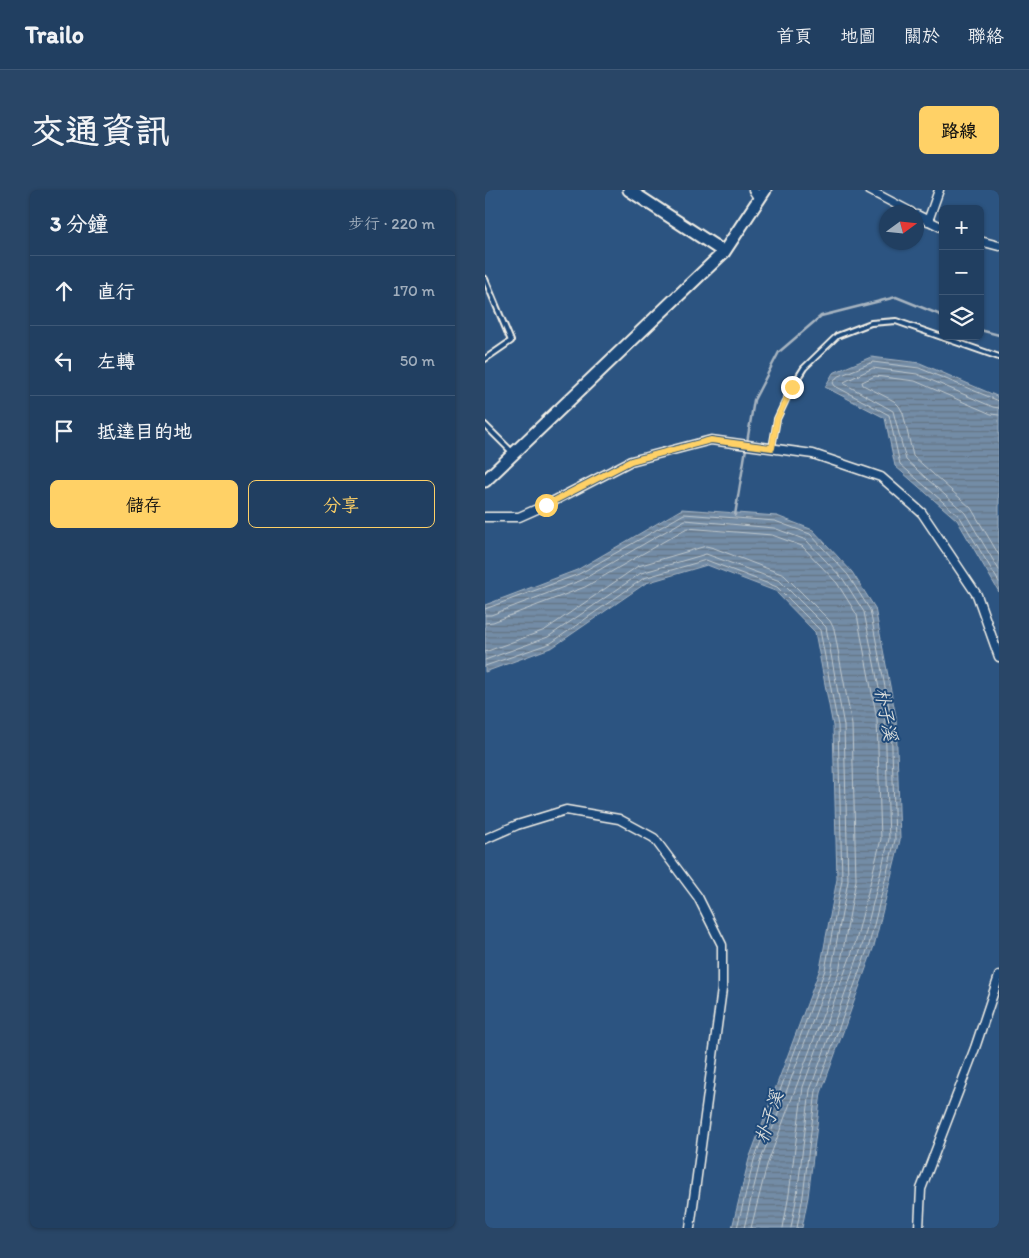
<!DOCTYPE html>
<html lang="zh-TW">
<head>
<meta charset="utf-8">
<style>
	body { margin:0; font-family:Itim,"LXGW WenKai TC",sans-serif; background:#294667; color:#f1f3f6 }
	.controls { position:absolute; right:15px; top:15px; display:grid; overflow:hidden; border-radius:8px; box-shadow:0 1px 4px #0004 }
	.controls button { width:45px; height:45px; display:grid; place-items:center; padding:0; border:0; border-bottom:1px solid #3e5876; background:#213f61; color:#f1f3f6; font:25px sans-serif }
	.compass { position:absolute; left:394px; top:15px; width:45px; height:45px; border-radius:50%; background:#213f61; box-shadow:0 1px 4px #0004; rotate:75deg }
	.stop { position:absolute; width:15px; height:15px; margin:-11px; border:4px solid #ffd166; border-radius:50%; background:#fff }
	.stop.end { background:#ffd166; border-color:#fff; box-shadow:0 1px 5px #0008 }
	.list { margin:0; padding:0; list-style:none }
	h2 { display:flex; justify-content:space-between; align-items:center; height:65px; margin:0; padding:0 20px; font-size:21px }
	h2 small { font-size:16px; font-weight:400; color:#a2afbd }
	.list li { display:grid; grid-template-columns:32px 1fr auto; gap:15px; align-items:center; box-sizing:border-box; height:70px; padding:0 20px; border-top:1px solid #3e5876 }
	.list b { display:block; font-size:19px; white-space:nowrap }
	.list em { font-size:16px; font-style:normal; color:#a2afbd }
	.actions { display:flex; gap:10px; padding:15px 20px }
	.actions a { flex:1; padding:11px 0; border:1px solid #ffd166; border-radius:8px; text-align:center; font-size:18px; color:#ffd166 }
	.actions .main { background:#ffd166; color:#111 }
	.icon { flex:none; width:28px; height:28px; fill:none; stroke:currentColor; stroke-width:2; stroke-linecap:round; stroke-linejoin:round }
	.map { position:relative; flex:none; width:514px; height:1038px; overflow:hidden; border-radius:8px }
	header { display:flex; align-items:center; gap:30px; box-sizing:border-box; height:70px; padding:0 25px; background:#213f61; border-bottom:1px solid #3e5876 }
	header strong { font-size:24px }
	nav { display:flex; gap:28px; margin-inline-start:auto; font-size:18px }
	.intro { display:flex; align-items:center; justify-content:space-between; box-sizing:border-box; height:120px; padding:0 30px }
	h1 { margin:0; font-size:35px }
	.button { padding:12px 22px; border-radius:8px; background:#ffd166; color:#111; font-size:18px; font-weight:700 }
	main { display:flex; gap:30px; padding:0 30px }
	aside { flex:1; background:#213f61; border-radius:8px; box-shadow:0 1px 4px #0004 }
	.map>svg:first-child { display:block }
	.water { fill:url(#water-rules); stroke:#a7b4c0 }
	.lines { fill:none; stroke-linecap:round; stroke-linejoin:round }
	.shore { stroke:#c0c9ce; stroke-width:1 }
	.stream { stroke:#a7b4c0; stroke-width:2.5 }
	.lane-casing { stroke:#f4f1e8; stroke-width:8 }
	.street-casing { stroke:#f4f1e8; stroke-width:11 }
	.secondary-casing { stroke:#f4f1e8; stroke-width:15 }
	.lane { stroke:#1f4a7a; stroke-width:4 }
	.street { stroke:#1f4a7a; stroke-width:8 }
	.secondary { stroke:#1f4a7a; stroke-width:11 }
	.route { stroke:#ffd166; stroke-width:6 }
	.labels { text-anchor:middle; stroke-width:4; stroke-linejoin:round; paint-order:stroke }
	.water-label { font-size:18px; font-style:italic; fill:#dadddb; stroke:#1f4a7a }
</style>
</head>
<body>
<header>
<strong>Trailo</strong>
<nav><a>首頁</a><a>地圖</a><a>關於</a><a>聯絡</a></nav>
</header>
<div class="intro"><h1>交通資訊</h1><a class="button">路線</a></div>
<main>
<aside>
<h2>3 分鐘<small>步行 · 220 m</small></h2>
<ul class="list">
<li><svg class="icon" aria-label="ahead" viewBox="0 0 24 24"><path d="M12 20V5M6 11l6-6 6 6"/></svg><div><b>直行</b></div><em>170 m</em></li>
<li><svg class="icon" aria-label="left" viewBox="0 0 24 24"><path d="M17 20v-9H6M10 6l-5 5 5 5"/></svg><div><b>左轉</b></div><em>50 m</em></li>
<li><svg class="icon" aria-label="arrive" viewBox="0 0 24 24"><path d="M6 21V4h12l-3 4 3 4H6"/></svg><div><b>抵達目的地</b></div></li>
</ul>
<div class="actions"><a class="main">儲存</a><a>分享</a></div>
</aside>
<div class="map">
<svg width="514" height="1038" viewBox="0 0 514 1038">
	<defs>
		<pattern id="water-rules" width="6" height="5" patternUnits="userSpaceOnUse" patternTransform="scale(1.25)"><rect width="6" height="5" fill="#738ca6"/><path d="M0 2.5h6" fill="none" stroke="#647484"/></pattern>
	</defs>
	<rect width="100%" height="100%" fill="#2c5481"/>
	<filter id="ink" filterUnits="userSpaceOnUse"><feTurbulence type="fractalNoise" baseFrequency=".02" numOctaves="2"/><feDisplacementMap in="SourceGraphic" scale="10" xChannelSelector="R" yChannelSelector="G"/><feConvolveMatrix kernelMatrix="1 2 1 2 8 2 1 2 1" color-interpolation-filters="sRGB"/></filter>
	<g filter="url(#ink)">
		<path class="water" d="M386,167L435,173L514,207V402L472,330L410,276L400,228L340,197L348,183Z
			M197,319L292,326L328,340L367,382L390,418L411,527L415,650L389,756L336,903L323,1007L317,1038H247L264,969L335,779L352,689L348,536L330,442L290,401L222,375L161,393L68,457L0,482V415L92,380Z"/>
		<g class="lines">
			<path class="shore" d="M514,211L434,178L388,172L352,187L348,193L350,196L404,225L415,274L475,327L514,392
				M514,218L508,217L432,184L388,178L359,192L360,194L408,221L421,270L480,323L514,380
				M514,225L506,224L430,191L390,186L377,192L378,195L409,211L414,216L418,223L428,266L486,318L514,365
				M0,419L94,384L199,324L290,331L325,344L363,385L385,420L406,528L410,650L384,755L331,901L318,1006L312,1038
				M0,425H6L97,390L200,330L289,338L321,350L358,389L379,422L400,529L404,649L378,753L325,900L312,1005L306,1038
				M0,433L8,432L100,397L202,338L287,345L317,356L352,393L372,425L392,529L396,649L371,751L318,897L304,1004L298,1038
				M0,462L60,440L153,376L221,356L229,358L299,385L345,431L349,439L367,535L371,690L354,782L282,975L266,1038
				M0,470L63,447L156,383L221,364L295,391L341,437L359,536L363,691L346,782L275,972L259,1038
				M0,476L66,453L159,388L221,370L292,397L335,440L353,536L357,690L340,780L269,970L252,1038"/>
			<path class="stream" d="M495,140L514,145
				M250,325L269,210L294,162L336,126L411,107L458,126"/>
			<g class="lane-casing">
				<path id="lane" d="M0,89L26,151L0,169
					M0,235L28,263
					M287,258L292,229L307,197L319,178L352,146L386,133L411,131L514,167"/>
			</g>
			<g class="street-casing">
				<path id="street" d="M268,0L274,9
					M384,0L426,22
					M432,25L458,38
					M443,31L454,0
					M495,51L514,56
					M0,327H34L61,315L146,271L226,250L328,264L396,287L437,323L492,405L514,467
					M0,649L32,635L81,620L134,629L169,648L213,707L237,755V799L205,1038
					M434,1038L436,999L490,858L514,786"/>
			</g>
			<g class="secondary-casing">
				<path id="secondary" d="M144,0L239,62
					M0,291L239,62L280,0"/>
			</g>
			<use href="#lane" class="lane"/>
			<use href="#street" class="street"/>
			<use href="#secondary" class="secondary"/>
		</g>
	</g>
	<g class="lines" filter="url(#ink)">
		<path class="route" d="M61,315L146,271L226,250L287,258L292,229L307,197"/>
	</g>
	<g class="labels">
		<g class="water-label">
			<text transform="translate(401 524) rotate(79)" y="6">朴子溪</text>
			<text transform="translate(284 927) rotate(-72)" y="6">朴子溪</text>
		</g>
	</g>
</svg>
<div class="controls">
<button>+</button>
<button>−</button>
<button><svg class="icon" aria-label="layers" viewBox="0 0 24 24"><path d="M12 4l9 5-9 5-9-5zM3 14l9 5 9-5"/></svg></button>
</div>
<svg class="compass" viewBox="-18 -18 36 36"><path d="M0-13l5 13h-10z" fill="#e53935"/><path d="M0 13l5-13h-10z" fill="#a2afbd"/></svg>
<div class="stop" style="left:61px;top:315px"></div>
<div class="stop end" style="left:307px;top:197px"></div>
</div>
</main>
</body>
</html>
